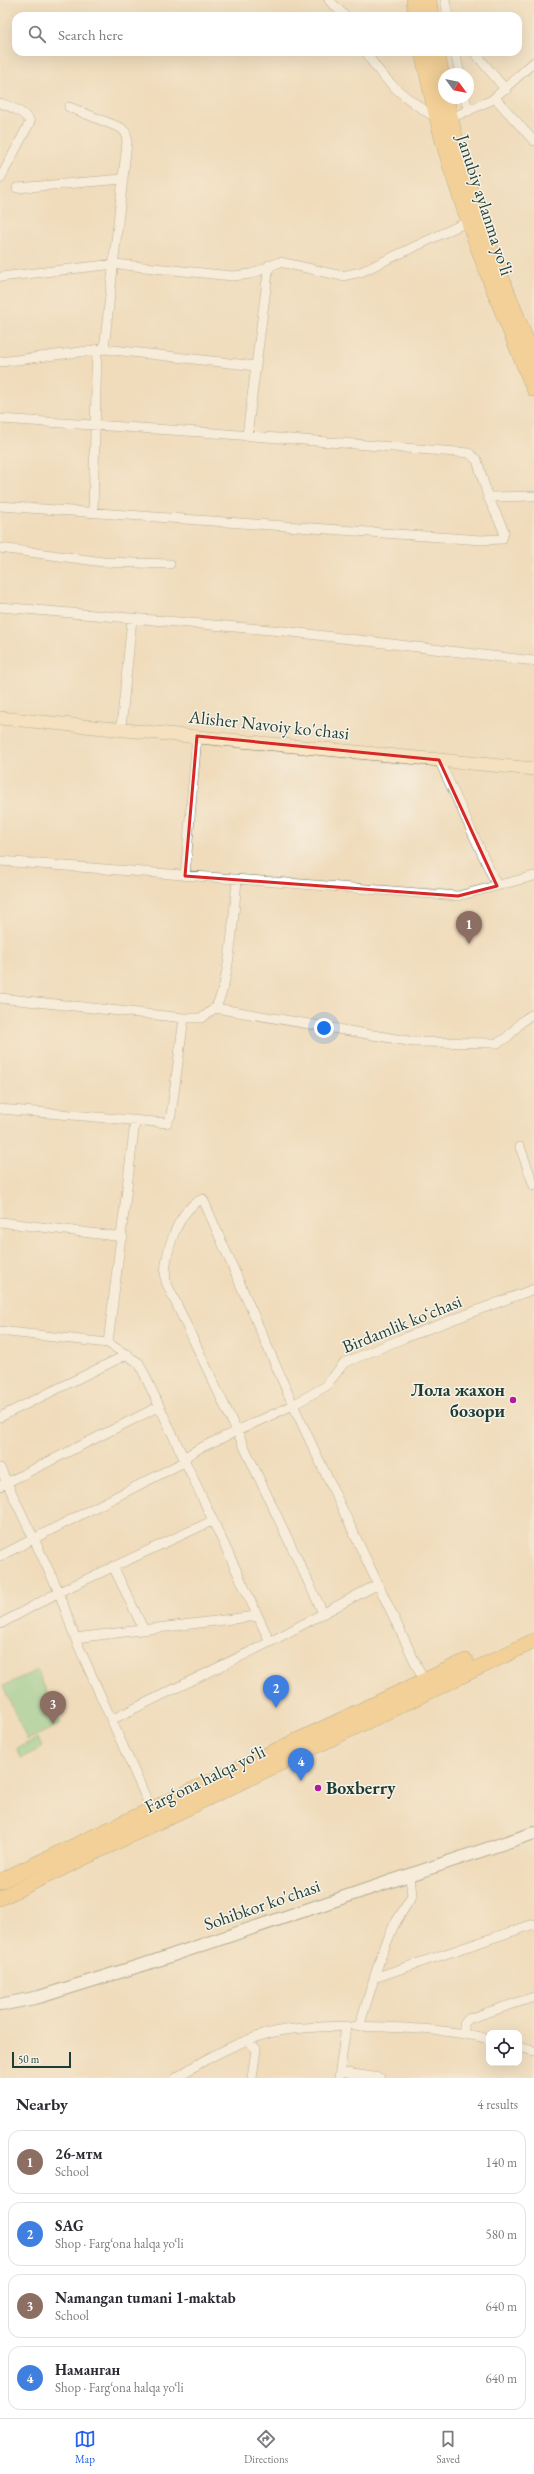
<!DOCTYPE html>
<html lang="en">
<head>
<meta charset="utf-8">
<style>
	body { margin:0; font-family:"EB Garamond",serif; background:#f2f2f3; color:#2b2b33 }
	.controls { position:absolute; right:12px; bottom:12px; display:grid; overflow:hidden; border-radius:8px; box-shadow:0 4px 16px #0002 }
	.controls button { width:36px; height:36px; display:grid; place-items:center; padding:0; border:0; border-bottom:1px solid #e1e1e2; background:#fff; color:#2b2b33; font:20px sans-serif }
	.compass { position:absolute; left:438px; top:68px; width:36px; height:36px; border-radius:50%; background:#fff; box-shadow:0 4px 16px #0002; rotate:123deg }
	.scale { position:absolute; left:12px; bottom:10px; width:59px; box-sizing:border-box; padding-left:4px; border:2px solid #1f3d34; border-top:0; font-size:11px; line-height:14px; white-space:nowrap; color:#1f3d34; -webkit-text-stroke:3px #f7f3e8; paint-order:stroke }
	.you { position:absolute; left:324px; top:1028px; width:14px; height:14px; margin:-10px; border:3px solid #fff; border-radius:50%; background:#1a73e8; box-shadow:0 0 0 6px #1a73e833 }
	.badge { display:grid; place-items:center; width:26px; height:26px; border-radius:50%; background:#2563eb; color:#fff; font-size:13px; font-weight:700 }
	.pin { position:absolute; translate:-50% -33px; filter:drop-shadow(0 1px 2px #0008) }
	.pin::after { content:''; position:absolute; top:21px; width:14px; height:12px; background:inherit; clip-path:polygon(0 0,100% 0,50% 100%) }
	.list { margin:0; padding:0; list-style:none }
	h2 { display:flex; justify-content:space-between; align-items:center; height:52px; margin:0; padding:0 16px; font-size:17px }
	h2 small { font-size:13px; font-weight:400; color:#7c7c81 }
	.list li { display:grid; grid-template-columns:26px 1fr auto; gap:12px; align-items:center; box-sizing:border-box; height:64px; margin:0 8px 8px; padding:0 8px; border:1px solid #e1e1e2; border-radius:12px }
	.list b { display:block; font-size:15px; white-space:nowrap }
	.list p { margin:0; font-size:13px; white-space:nowrap; color:#7c7c81 }
	.list em { font-size:13px; font-style:normal; color:#7c7c81 }
	.icon { flex:none; width:22px; height:22px; fill:none; stroke:currentColor; stroke-width:2; stroke-linecap:round; stroke-linejoin:round }
	.map { position:relative; flex:none; width:534px; height:2078px; overflow:hidden }
	.search { position:absolute; background:#fff; box-shadow:0 4px 16px #0002; left:12px; right:12px; top:12px; height:44px; display:flex; align-items:center; gap:10px; box-sizing:border-box; padding:0 14px; border-radius:12px; color:#7c7c81; font-size:15px }
	.sheet { height:340px; background:#fff }
	nav { display:flex; justify-content:space-around; align-items:center; box-sizing:border-box; height:56px; border-top:1px solid #e1e1e2; background:#fff; font-size:11px; color:#7c7c81 }
	nav a { display:grid; justify-items:center; gap:2px }
	nav .on { color:#2563eb }
	.map>svg:first-child { display:block }
	.green { fill:#7dcd8d; stroke:#4e8560 }
	.lines { fill:none; stroke-linecap:round; stroke-linejoin:round }
	.minor-casing { stroke:#687563; stroke-width:10 }
	.tertiary-casing { stroke:#687563; stroke-width:14 }
	.secondary-casing { stroke:#687563; stroke-width:14 }
	.trunk-casing { stroke:#687563; stroke-width:16 }
	.minor { stroke:#fff; stroke-width:9 }
	.tertiary { stroke:#fff; stroke-width:12 }
	.secondary { stroke:#fbe6c4; stroke-width:13 }
	.trunk { stroke:#f6c16b; stroke-width:15 }
	.marked { fill:none; stroke:#d62828; stroke-width:3; stroke-linejoin:round }
	.poi-dot { fill:#b5179e; stroke:#f7f3e8; stroke-width:1.5 }
	.labels { text-anchor:middle; stroke-width:3; stroke-linejoin:round; paint-order:stroke }
	.street-label { font-size:18px; fill:#1f3d34; stroke:#f7f3e8 }
	.poi-label { font-size:18px; font-weight:bold; fill:#1f3d34; stroke:#f7f3e8; text-anchor:end }
</style>
</head>
<body>
<div class="map">
<svg width="534" height="2078" viewBox="0 0 534 2078">
	<rect width="100%" height="100%" fill="#f7f3e8"/>
	<filter id="ink" filterUnits="userSpaceOnUse"><feTurbulence type="fractalNoise" baseFrequency=".025" numOctaves="2"/><feDisplacementMap in="SourceGraphic" scale="8" xChannelSelector="R" yChannelSelector="G"/><feConvolveMatrix kernelMatrix="1 2 1 2 8 2 1 2 1" color-interpolation-filters="sRGB"/></filter>
	<filter id="wash" filterUnits="userSpaceOnUse"><feTurbulence type="fractalNoise" baseFrequency=".012" numOctaves="4" result="noise"/><feDisplacementMap in="SourceGraphic" scale="16" xChannelSelector="R" yChannelSelector="G"/><feGaussianBlur stdDeviation="0.9" result="paint"/><feColorMatrix in="noise" values="0 0 0 0 0 0 0 0 0 0 0 0 0 0 0 0 0 1.4 0 .05"/><feComposite in="paint" operator="in"/></filter>
	<g filter="url(#wash)">
		<rect width="100%" height="100%" fill="#f0dcbb"/>
		<path class="green" d="M37,1670L61,1724L27,1740L3,1686Z
			M38,1738L42,1748L21,1758L17,1748Z"/>
	</g>
	<g filter="url(#ink)">
		<g class="lines">
			<g class="minor-casing">
				<path id="minor" d="M329,0L345,16
					M445,0L448,16
					M366,52C383,82 409,101 438,119
					M455,52L460,74
					M474,52L506,90
					M465,98L469,111
					M495,98L534,141
					M0,103C11,107 24,111 30,122L0,179
					M69,107L121,128L126,133L127,142L104,349
					M451,118L492,100L534,62
					M17,188L123,179
					M0,277L115,264L232,276L251,274L280,262L342,276L361,272L469,221
					M0,362L104,349L256,366
					M0,419L201,432L469,453L477,460L488,497L534,496
					M247,435L269,265
					M0,506L481,540L502,539L504,531L488,497
					M93,513L97,349
					M0,548L103,562L170,564
					M0,607L283,631L534,661
					M121,728L132,619
					M439,760L497,886
					M0,861L458,896L534,876
					M185,876L197,736
					M237,880C234,910 230,985 215,1008L414,1042L497,1043C513,1038 518,1019 534,1014
					M0,998L184,1018
					M0,1109L167,1123L171,1115L184,1018H202L215,1008
					M520,1147L534,1186
					M0,1222L123,1237
					M0,1331L108,1343L139,1363L270,1642
					M108,1343L135,1122
					M0,1417L128,1354
					M0,1468L59,1592L75,1638L151,1809
					M0,1486L158,1407
					M0,1556L184,1462L187,1456L198,1449L293,1405L326,1386L344,1363L404,1338L534,1289
					M113,1566L143,1628
					M323,1613L166,1282C162,1257 178,1208 203,1199L293,1405L424,1681
					M0,1624L59,1592L212,1521
					M75,1638L257,1616
					M111,1720L270,1642L378,1584
					M374,1978L534,1924
					M354,2026C399,2028 445,2028 489,2039
					M359,2027L381,1956L394,1925L412,1896L410,1875
					M464,2034V2024L468,2019L534,1997
					M248,2040L256,2049L252,2078
					M519,2047L534,2051
					M340,2072L380,2078
					M176,2078C204,2059 246,2037 279,2031C301,2027 324,2027 346,2026L339,2078"/>
			</g>
			<g class="tertiary-casing">
				<path id="tertiary" d="M0,2005L39,1997L155,1961L534,1833"/>
			</g>
			<g class="secondary-casing">
				<path id="secondary" d="M0,718L534,769"/>
			</g>
			<g class="trunk-casing">
				<path id="trunk" d="M414,0L416,16
					M429,0L431,16
					M422,52C430,86 437,122 447,155C471,235 502,312 534,389
					M437,52L444,86
					M446,98C465,189 500,274 534,360
					M0,1881L466,1661
					M0,1898L534,1641"/>
			</g>
			<use href="#minor" class="minor"/>
			<use href="#tertiary" class="tertiary"/>
			<use href="#secondary" class="secondary"/>
			<use href="#trunk" class="trunk"/>
		</g>
	</g>
	<path d="M0 0H534V2078H0ZM197,736L439,760L497,886L458,896L185,876Z" fill="#f0dcbb" fill-opacity=".55" fill-rule="evenodd"/>
	<path class="marked" d="M197,736L439,760L497,886L458,896L185,876Z"/>
	<g class="poi-dot">
		<circle cx="513" cy="1400" r="4"/>
		<circle cx="318" cy="1788" r="4"/>
	</g>
	<g class="labels">
		<g class="street-label">
			<text transform="translate(485 205) rotate(72)" y="6">Janubiy aylanma yoʻli</text>
			<text transform="translate(269 725) rotate(6)" y="6">Alisher Navoiy ko'chasi</text>
			<text transform="translate(402 1324) rotate(-22)" y="6">Birdamlik koʻchasi</text>
			<text transform="translate(205 1779) rotate(-26)" y="6">Farg‘ona halqa yo‘li</text>
			<text transform="translate(262 1905) rotate(-19)" y="6">Sohibkor ko'chasi</text>
		</g>
		<g class="poi-label">
			<text x="505" y="1396">Лола жахон<tspan x="505" dy="21">бозори</tspan></text>
			<text x="326" y="1794" text-anchor="start">Boxberry</text>
		</g>
	</g>
</svg>
<div class="controls">
<button><svg class="icon" aria-label="locate" viewBox="0 0 24 24"><circle cx="12" cy="12" r="6"/><path d="M12 2v4M12 18v4M2 12h4M18 12h4"/></svg></button>
</div>
<svg class="compass" viewBox="-18 -18 36 36"><path d="M0-13l5 13h-10z" fill="#e53935"/><path d="M0 13l5-13h-10z" fill="#7c7c81"/></svg>
<div class="scale">50 m</div>
<div class="you"></div>
<div class="pin badge" style="left:469px;top:944px;background:#8d6e63">1</div>
<div class="pin badge" style="left:276px;top:1708px;background:#3f7fe0">2</div>
<div class="pin badge" style="left:53px;top:1724px;background:#8d6e63">3</div>
<div class="pin badge" style="left:301px;top:1781px;background:#3f7fe0">4</div>
<div class="search"><svg class="icon" aria-label="search" viewBox="0 0 24 24"><circle cx="10" cy="10" r="6"/><path d="M15 15l6 6"/></svg>Search here</div>
</div>
<section class="sheet">
<h2>Nearby<small>4 results</small></h2>
<ul class="list">
<li><span class="badge" style="background:#8d6e63">1</span><div><b>26-мтм</b><p>School</p></div><em>140 m</em></li>
<li><span class="badge" style="background:#3f7fe0">2</span><div><b>SAG</b><p>Shop · Farg‘ona halqa yo‘li</p></div><em>580 m</em></li>
<li><span class="badge" style="background:#8d6e63">3</span><div><b>Namangan tumani 1-maktab</b><p>School</p></div><em>640 m</em></li>
<li><span class="badge" style="background:#3f7fe0">4</span><div><b>Наманган</b><p>Shop · Farg‘ona halqa yo‘li</p></div><em>640 m</em></li>
</ul>
</section>
<nav>
<a class="on"><svg class="icon" aria-label="map" viewBox="0 0 24 24"><path d="M3 6l6-2 6 2 6-2v14l-6 2-6-2-6 2zM9 4v14M15 6v14"/></svg>Map</a>
<a><svg class="icon" aria-label="directions" viewBox="0 0 24 24"><path d="M12 3l9 9-9 9-9-9zM9 14v-3h6M13 9l2 2-2 2"/></svg>Directions</a>
<a><svg class="icon" aria-label="saved" viewBox="0 0 24 24"><path d="M7 4h10v16l-5-4-5 4z"/></svg>Saved</a>
</nav>
</body>
</html>
